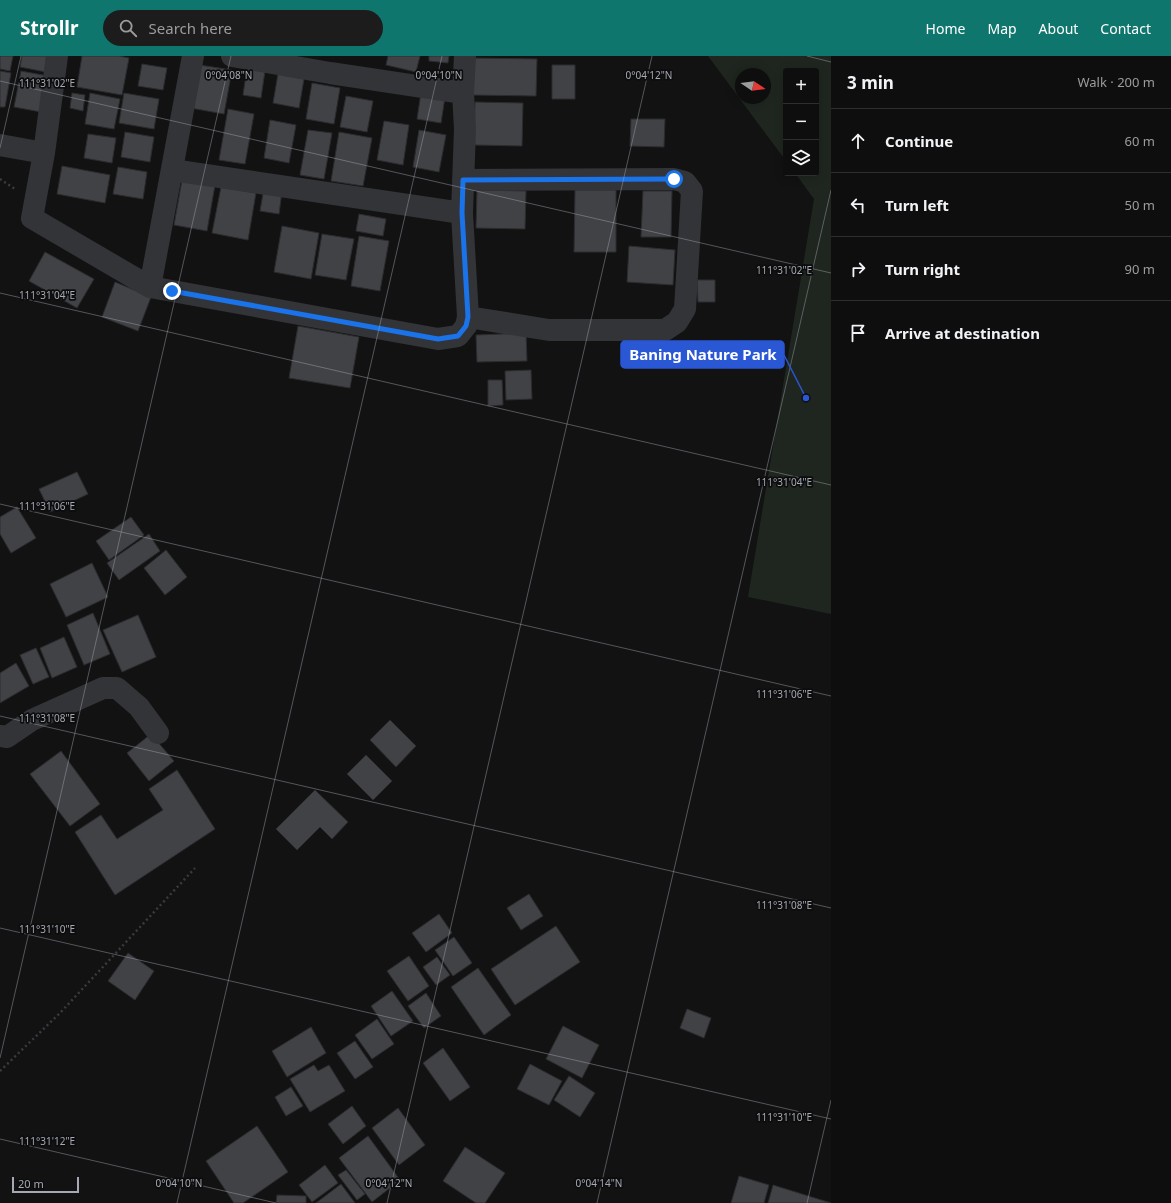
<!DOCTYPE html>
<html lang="en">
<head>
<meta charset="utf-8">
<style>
	body { margin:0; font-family:"Noto Sans",sans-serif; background:#1c1c1c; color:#f1f3f6 }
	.controls { position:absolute; right:12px; top:12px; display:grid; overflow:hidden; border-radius:4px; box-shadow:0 2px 10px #0003 }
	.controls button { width:36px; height:36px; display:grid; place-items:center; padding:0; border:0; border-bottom:1px solid #2e2e2e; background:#0e0e0e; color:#f1f3f6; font:20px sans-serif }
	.compass { position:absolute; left:735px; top:12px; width:36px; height:36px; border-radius:50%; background:#0e0e0e; box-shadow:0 2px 10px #0003; rotate:103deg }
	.scale { position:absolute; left:12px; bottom:10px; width:67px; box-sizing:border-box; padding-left:4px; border:2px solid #a4a9b3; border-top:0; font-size:11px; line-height:14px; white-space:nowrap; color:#a4a9b3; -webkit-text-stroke:3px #0d0d0e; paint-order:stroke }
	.stop { position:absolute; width:12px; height:12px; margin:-9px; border:3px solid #1a73e8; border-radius:50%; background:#fff }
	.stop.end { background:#1a73e8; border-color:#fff; box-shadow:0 1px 4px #0008 }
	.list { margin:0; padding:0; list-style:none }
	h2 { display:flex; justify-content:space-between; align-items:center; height:52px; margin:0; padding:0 16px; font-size:17px }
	h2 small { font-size:13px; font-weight:400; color:#9b9c9e }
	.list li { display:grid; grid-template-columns:26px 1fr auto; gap:12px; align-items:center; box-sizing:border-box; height:64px; padding:0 16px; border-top:1px solid #2e2e2e }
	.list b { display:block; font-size:15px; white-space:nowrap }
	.list em { font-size:13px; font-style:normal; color:#9b9c9e }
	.icon { flex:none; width:22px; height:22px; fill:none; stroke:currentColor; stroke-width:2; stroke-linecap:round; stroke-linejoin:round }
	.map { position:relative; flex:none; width:831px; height:1147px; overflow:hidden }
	header { display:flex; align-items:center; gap:24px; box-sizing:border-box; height:56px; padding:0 20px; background:#0f766e; color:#fff }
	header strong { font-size:19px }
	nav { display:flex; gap:22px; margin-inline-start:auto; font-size:14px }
	.search { width:280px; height:36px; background:#1c1c1c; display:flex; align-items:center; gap:10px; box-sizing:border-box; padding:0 14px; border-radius:22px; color:#9b9c9e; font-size:15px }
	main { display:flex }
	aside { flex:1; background:#0e0e0e }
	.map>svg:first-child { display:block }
	.green { fill:#1f261f; fill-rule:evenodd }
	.building { fill:#414246; stroke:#2c2c2f }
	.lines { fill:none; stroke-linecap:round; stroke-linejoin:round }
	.path { stroke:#393b3f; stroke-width:2.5; stroke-dasharray:2 3; stroke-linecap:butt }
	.minor { stroke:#333438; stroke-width:22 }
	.route { stroke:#1a73e8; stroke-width:5 }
	.ticks { fill:none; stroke:#a4a9b3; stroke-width:1; stroke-opacity:0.45 }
	.ticks-label { font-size:10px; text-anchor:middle; fill:#a4a9b3; stroke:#0d0d0e; stroke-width:3.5; stroke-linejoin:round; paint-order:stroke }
	.leader { fill:none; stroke:#2a57d4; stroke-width:1.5 }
	.callout-dot { fill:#2a57d4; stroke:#0d0d0e; stroke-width:1.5 }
	.callout { fill:#2a57d4; stroke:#2a57d4; stroke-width:1.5 }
	.callout-label { font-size:15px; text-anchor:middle; font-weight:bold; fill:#fff }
</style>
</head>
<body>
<header>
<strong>Strollr</strong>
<div class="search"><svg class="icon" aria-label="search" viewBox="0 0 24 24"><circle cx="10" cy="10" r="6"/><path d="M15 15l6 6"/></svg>Search here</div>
<nav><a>Home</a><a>Map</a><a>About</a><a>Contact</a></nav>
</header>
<main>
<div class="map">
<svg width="831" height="1147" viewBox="0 0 831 1147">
	<rect width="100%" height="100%" fill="#121213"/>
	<path class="green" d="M708,0H831V558L748,541L814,143L795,117H816V15H786V105ZM741,18H765V42H741Z"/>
	<path class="building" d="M0,0H13L10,15L0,13Z
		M22,0H54L51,17L20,11Z
		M82,0H119L129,2L122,39L77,31Z
		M388,0H420L416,16L386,9Z
		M429,0H449L448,7L429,5Z
		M471,2L537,3L536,40L470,39Z
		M142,8L167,12L163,34L138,30Z
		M193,8L232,14L224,58L185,51Z
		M552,9H575V43H552Z
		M247,12L265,15L261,42L243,39Z
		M0,15L11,17L5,51H0Z
		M21,15L48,20L41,56L14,51Z
		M278,18L304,23L299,52L273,47Z
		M312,27L340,32L334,68L306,63Z
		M72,37L85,39L83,55L70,52Z
		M90,37L120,43L114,73L85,68Z
		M124,37L159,43L154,73L119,67Z
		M421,37L445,41L441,67L417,63Z
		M346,40L373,45L367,76L340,71Z
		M475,46L523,47L522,90L474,89Z
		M228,53L254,58L245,108L219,104Z
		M631,63H665L664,91L630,90Z
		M270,64L296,69L289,107L264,102Z
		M384,65L409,69L403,109L377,104Z
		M308,74L332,77L324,123L300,119Z
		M419,74L446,79L439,116L413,111Z
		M125,76L154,81L150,106L121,101Z
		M339,76L372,82L363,130L331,125Z
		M88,78L116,82L112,107L84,102Z
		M62,110L110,119L105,147L57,138Z
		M118,111L147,116L143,143L113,138Z
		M182,124L215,129L207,175L174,169Z
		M221,131L256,137L248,184L212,177Z
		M264,132L282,135L279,158L260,155Z
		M477,134L526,135L525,173L476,172Z
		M575,134H616V196H574Z
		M643,135H672L671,181H641Z
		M359,158L386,163L383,180L356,175Z
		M282,170L319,177L311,223L274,216Z
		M322,178L354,183L346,224L315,219Z
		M359,180L389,185L380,235L351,230Z
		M629,190L675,194L673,229L627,226Z
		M45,196L94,223L77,252L29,225Z
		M697,224H715V246H698Z
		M115,226L151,241L138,275L102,261Z
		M298,270L359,281L350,332L289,322Z
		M526,277L527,305L477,306L476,279Z
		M531,314L532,343L506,344L505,315Z
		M488,324H502L503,349L488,350Z
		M77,416L88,438L50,456L39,433Z
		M17,451L36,482L11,497L0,478V461Z
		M131,461L144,479L109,504L96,485Z
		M149,478L160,495L119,524L107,507Z
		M166,494L187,521L165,539L144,512Z
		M92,507L108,541L66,561L50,528Z
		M93,557L110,598L84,609L67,569Z
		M138,559L156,601L122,616L103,574Z
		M64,581L77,611L52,622L40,592Z
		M36,592L49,621L33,628L20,599Z
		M16,607L29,630L0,647V617Z
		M390,664L416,690L396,711L370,684Z
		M151,678L174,705L149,725L127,697Z
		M61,695L100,748L70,770L30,718Z
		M366,699L392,725L373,744L347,718Z
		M177,714L215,773L115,839L75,776L101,759L117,783L163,754L149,733Z
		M315,734L348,766L332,783L320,771L297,794L276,773Z
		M529,838L543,860L521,874L507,852Z
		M439,858L452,877L426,896L412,877Z
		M556,870L580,906L515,949L491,913Z
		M454,881L472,907L453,920L435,894Z
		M128,897L154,915L135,944L108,925Z
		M409,900L429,930L408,945L387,915Z
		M437,901L450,919L436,929L423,911Z
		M478,912L511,959L484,979L451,931Z
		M392,935L413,965L391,980L371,950Z
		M426,937L441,960L424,972L408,950Z
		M687,953L711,962L704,982L680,972Z
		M377,963L394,988L372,1003L355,979Z
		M563,970L599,989L582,1022L546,1003Z
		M311,971L326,997L287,1021L272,995Z
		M355,985L373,1011L355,1023L337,997Z
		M443,992L470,1031L450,1045L423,1007Z
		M530,1008L562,1025L549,1049L517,1033Z
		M314,1009L318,1015L329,1009L345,1035L310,1056L290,1023Z
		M569,1020L595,1037L580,1061L554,1044Z
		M291,1031L303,1050L286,1060L275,1041Z
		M352,1050L366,1070L343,1088L328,1068Z
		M398,1052L425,1089L399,1109L372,1072Z
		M257,1070L288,1116L243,1147H234L206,1105Z
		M368,1080L400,1124L372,1146L339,1102Z
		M465,1091L505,1117L485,1147H476L443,1125Z
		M325,1109L338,1127L312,1146L299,1129Z
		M346,1114L365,1138L357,1144L338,1119Z
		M739,1120L769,1129L764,1147H731Z
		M341,1128L355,1147H316Z
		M773,1129L831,1147H768Z
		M277,1139L306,1140V1147H276Z"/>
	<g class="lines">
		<path class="path" d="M0,123L15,133
			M0,1015L60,957L195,812"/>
		<path class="minor" d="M57,0L44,97L32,162L150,231L438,283L458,280L466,270L468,261L462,157L465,73L463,37L465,0
			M232,0L330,17L463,37
			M0,89L44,97
			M172,114L462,157
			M463,124L674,123L685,126L692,135L685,253L677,266L665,274H549L468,261
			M150,231L193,0
			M0,680L7,681L32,664L103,632H117L139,651L158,677"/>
	</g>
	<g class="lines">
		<path class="route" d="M172,235L438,283L458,280L466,270L468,261L462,157L463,124L674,123"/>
	</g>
	<path class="ticks" d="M807,0L831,6M0,25L831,217M0,92L21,0M0,237L831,429M0,448L831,640M0,660L831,852M0,872L831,1063M0,1002L231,0M0,1083L276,1147M177,1147L442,0M387,1147L652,0M597,1147L831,134M807,1147L831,1044"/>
	<g class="ticks-label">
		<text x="229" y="23">0°04'08"N</text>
		<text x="439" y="23">0°04'10"N</text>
		<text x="649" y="23">0°04'12"N</text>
		<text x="47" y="31">111°31'02"E</text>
		<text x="784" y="218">111°31'02"E</text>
		<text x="47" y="243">111°31'04"E</text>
		<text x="784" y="430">111°31'04"E</text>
		<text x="47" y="454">111°31'06"E</text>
		<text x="784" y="642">111°31'06"E</text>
		<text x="47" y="666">111°31'08"E</text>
		<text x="784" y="853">111°31'08"E</text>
		<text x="47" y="877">111°31'10"E</text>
		<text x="784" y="1065">111°31'10"E</text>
		<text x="47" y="1089">111°31'12"E</text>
		<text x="179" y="1131">0°04'10"N</text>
		<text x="389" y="1131">0°04'12"N</text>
		<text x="599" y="1131">0°04'14"N</text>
	</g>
	<path class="leader" d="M806 342L784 299"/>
	<circle class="callout-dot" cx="806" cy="342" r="4"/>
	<rect class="callout" x="621" y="285" width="163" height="27" rx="4"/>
	<g class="callout-label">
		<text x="703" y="304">Baning Nature Park</text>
	</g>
</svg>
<div class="controls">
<button>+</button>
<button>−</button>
<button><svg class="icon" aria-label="layers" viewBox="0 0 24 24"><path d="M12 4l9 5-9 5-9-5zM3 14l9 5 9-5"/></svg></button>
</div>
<svg class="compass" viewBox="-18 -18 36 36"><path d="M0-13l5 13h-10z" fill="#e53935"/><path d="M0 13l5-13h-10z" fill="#9b9c9e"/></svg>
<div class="scale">20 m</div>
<div class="stop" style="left:674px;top:123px"></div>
<div class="stop end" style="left:172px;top:235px"></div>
</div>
<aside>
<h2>3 min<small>Walk · 200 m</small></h2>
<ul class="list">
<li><svg class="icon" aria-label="ahead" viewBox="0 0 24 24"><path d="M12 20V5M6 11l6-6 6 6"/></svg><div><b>Continue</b></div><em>60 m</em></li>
<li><svg class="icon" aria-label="left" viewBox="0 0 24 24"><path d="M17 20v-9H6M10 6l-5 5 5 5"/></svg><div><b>Turn left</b></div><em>50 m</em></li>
<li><svg class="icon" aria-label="right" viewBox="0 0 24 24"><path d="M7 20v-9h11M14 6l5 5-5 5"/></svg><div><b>Turn right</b></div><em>90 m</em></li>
<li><svg class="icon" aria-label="arrive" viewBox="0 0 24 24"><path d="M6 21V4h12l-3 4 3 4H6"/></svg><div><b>Arrive at destination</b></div></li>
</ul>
</aside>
</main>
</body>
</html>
